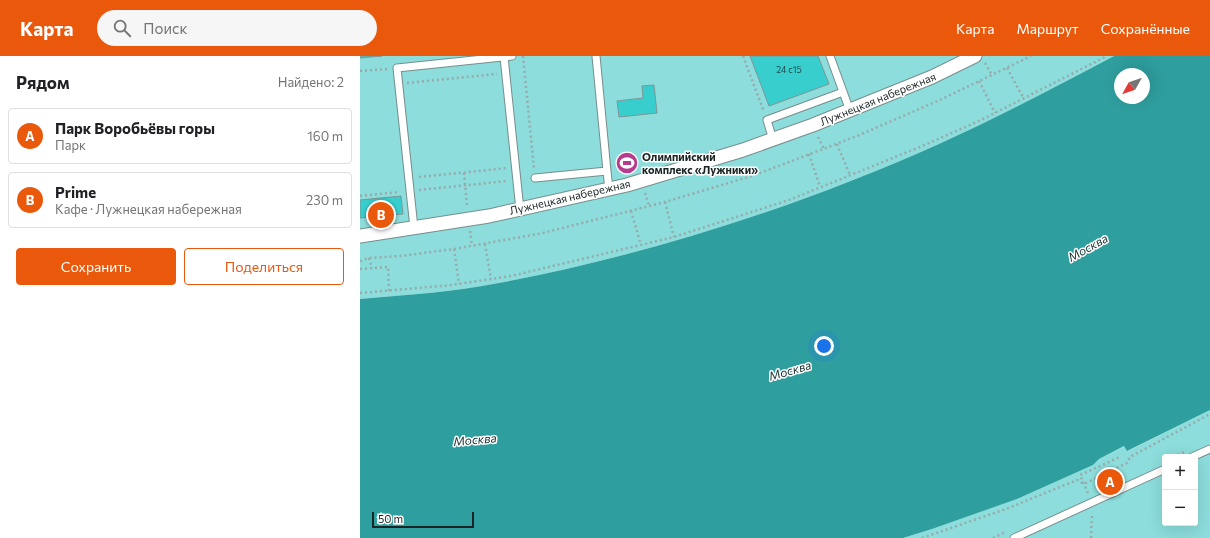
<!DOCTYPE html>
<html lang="ru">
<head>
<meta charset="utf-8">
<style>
	body { margin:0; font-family:Commissioner,sans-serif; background:#f6f6f6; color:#202124 }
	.controls { position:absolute; right:12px; bottom:12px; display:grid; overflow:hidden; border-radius:4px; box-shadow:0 4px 16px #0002 }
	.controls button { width:36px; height:36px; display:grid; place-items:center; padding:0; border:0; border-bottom:1px solid #e0e0e0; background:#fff; color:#202124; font:20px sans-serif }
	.compass { position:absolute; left:754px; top:12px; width:36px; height:36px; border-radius:50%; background:#fff; box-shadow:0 4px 16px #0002; rotate:230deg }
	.scale { position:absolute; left:12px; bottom:10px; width:102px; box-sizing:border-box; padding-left:4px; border:2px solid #1b2424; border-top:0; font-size:11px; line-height:14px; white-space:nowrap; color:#1b2424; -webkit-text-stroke:3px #fff; paint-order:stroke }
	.you { position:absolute; left:464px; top:290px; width:14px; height:14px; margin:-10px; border:3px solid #fff; border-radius:50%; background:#1a73e8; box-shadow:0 0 0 6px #1a73e833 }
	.badge { display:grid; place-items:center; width:26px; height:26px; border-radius:50%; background:#ea580c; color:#fff; font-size:13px; font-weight:700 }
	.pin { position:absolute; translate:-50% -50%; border:2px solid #fff; box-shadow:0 1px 4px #0006 }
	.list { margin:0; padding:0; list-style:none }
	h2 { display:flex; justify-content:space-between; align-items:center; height:52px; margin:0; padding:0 16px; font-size:17px }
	h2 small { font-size:13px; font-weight:400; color:#757577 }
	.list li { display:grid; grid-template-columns:26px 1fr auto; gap:12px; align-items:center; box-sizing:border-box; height:56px; margin:0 8px 8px; padding:0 8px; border:1px solid #e0e0e0; border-radius:4px }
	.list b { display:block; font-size:15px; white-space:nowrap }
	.list p { margin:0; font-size:13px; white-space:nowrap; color:#757577 }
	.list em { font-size:13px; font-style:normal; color:#757577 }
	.actions { display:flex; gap:8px; padding:12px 16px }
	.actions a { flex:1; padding:9px 0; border:1px solid #ea580c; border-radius:4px; text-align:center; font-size:14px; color:#ea580c }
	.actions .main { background:#ea580c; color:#fff }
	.icon { flex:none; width:22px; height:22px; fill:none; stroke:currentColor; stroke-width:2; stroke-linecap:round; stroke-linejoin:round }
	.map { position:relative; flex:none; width:850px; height:482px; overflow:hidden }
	header { display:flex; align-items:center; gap:24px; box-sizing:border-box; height:56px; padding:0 20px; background:#ea580c; color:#fff }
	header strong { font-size:19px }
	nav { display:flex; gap:22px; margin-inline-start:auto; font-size:14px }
	.search { width:280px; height:36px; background:#f6f6f6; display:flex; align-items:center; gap:10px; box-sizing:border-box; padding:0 14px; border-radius:22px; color:#757577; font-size:15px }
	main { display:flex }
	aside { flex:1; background:#fff }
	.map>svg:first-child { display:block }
	.green { fill:#8cdddb; fill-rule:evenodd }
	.water { fill:#2f9e9e; fill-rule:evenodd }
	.building { fill:#37cecd; stroke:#7e9696 }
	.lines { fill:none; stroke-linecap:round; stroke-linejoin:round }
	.service-casing { stroke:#768e8d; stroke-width:9 }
	.minor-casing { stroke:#768e8d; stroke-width:15 }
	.path { stroke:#96abab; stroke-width:2.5; stroke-dasharray:2 3; stroke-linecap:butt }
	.service { stroke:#fff; stroke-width:7 }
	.minor { stroke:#fff; stroke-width:13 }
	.labels { text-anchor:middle; stroke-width:3; stroke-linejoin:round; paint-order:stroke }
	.number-label { font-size:9px; fill:#224e4e }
	.street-label { font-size:11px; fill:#1b2424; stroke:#fff }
	.poi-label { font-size:11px; font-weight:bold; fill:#1b2424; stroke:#fff; text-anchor:start }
	.water-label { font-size:12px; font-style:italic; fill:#172f2f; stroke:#fff }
</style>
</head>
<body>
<header>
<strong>Карта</strong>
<div class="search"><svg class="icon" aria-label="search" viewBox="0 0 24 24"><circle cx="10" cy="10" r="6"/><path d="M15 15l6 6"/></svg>Поиск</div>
<nav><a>Карта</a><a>Маршрут</a><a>Сохранённые</a></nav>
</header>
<main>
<aside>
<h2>Рядом<small>Найдено: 2</small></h2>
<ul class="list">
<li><span class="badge">A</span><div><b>Парк Воробьёвы горы</b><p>Парк</p></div><em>160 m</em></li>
<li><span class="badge">B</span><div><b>Prime</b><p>Кафе · Лужнецкая набережная</p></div><em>230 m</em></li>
</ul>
<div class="actions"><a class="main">Сохранить</a><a>Поделиться</a></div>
</aside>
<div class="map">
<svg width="850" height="482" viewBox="0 0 850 482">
	<rect width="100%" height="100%" fill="#d3eded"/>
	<path class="green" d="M0,0H754C696,31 638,61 579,88C441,150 288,199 139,227C94,236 46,239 0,243Z
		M850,354V482H543L572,473L657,443L733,409L739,403L765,390L768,395ZM805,401H835V467H805Z"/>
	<path class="water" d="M754,0H850V354L767,395L764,390L739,403L733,409L657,443L572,473L543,482H0V243C46,239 94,236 139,227C288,199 441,150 579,88C638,61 696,31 754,0ZM760,18H784V42H760Z"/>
	<path class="building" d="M0,0H22L0,2Z
		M390,0H458L469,28L409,50Z
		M294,29L297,57L259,61L257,45L283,42L282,30Z
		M41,140L43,158L0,162V144Z"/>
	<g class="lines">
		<g class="service-casing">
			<path id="service" d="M236,0L247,115
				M470,0L490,55
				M144,1L160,154
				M413,84L407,64L483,36
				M175,122L247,115L249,134
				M54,172L37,12L152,0
				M832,401L850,393
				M654,482L805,413"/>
		</g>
		<g class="minor-casing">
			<path id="minor" d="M0,180L129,160L267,129L383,94L453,69L572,21L615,0"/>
		</g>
		<path class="path" d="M163,0L174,113
			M383,0L404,56
			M625,7L632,19
			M647,12L664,43
			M0,15L29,13
			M619,25L635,57
			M47,27L137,18
			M458,81L464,93
			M477,88L490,119
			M449,98L460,131
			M104,117L107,150
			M59,121L147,112
			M59,134L147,125
			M285,137L289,150
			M0,140L40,136
			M305,146L314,181
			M271,155L281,189
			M110,175L112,190
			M125,188L131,223
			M94,193L99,228
			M9,202L12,212
			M0,205L9,202L40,200L94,193L183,177L305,146L395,119L497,80L582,43L671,0
			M0,213L28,211L29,235
			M0,237L92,229L151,220L314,181L429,144L560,91L619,65L747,0
			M813,401L824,396
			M728,437L720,419L760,401
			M562,482L646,453L717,424L724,428L767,407L770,401L850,358
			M633,482L645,476
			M731,482L732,457"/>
		<use href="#service" class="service"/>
		<use href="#minor" class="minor"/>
	</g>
	<defs>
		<g id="stadium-disc" transform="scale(1.15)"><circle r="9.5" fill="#b83c8d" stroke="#fff"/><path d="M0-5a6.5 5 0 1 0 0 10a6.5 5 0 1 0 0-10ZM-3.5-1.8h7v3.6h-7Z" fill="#fff"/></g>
	</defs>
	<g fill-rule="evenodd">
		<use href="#stadium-disc" x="267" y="107"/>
	</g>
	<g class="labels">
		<g class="number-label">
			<text x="429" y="17">24 с15</text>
		</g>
		<g class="street-label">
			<text transform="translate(518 43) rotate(-22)" y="4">Лужнецкая набережная</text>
			<text transform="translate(210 141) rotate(-13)" y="4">Лужнецкая набережная</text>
		</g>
		<g class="poi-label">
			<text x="282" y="105">Олимпийский<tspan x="282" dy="13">комплекс «Лужники»</tspan></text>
		</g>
		<g class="water-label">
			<text transform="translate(728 192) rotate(-29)" y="4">Москва</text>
			<text transform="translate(430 315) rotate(-16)" y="4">Москва</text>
			<text transform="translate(115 384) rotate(-5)" y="4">Москва</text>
		</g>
	</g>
</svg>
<div class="controls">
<button>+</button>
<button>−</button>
</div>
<svg class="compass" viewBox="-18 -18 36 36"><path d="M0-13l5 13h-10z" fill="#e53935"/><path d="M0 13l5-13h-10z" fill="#757577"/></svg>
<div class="scale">50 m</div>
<div class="you"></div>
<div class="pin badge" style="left:750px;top:426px">A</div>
<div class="pin badge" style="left:21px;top:159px">B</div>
</div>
</main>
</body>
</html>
